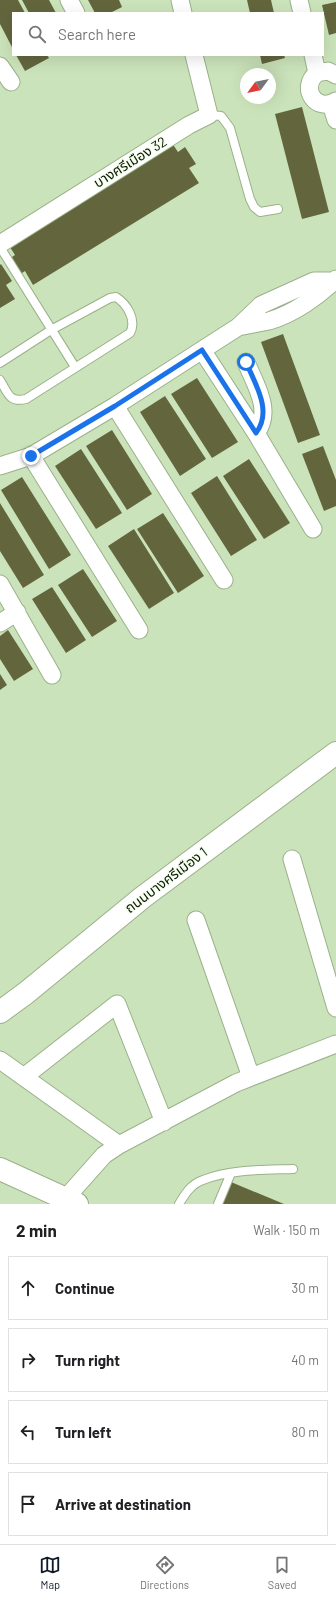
<!DOCTYPE html>
<html lang="en">
<head>
<meta charset="utf-8">
<style>
	body { margin:0; font-family:Barlow,"Noto Sans Thai",sans-serif; background:#f2f2f2; color:#202124 }
	.compass { position:absolute; left:240px; top:68px; width:36px; height:36px; border-radius:50%; background:#fff; box-shadow:0 4px 16px #0002; rotate:237deg }
	.stop { position:absolute; width:12px; height:12px; margin:-9px; border:3px solid #1a73e8; border-radius:50%; background:#fff }
	.stop.end { background:#1a73e8; border-color:#fff; box-shadow:0 1px 4px #0008 }
	.list { margin:0; padding:0; list-style:none }
	h2 { display:flex; justify-content:space-between; align-items:center; height:52px; margin:0; padding:0 16px; font-size:17px }
	h2 small { font-size:13px; font-weight:400; color:#757577 }
	.list li { display:grid; grid-template-columns:26px 1fr auto; gap:12px; align-items:center; box-sizing:border-box; height:64px; margin:0 8px 8px; padding:0 8px; border:1px solid #e0e0e0; border-radius:0px }
	.list b { display:block; font-size:15px; white-space:nowrap }
	.list em { font-size:13px; font-style:normal; color:#757577 }
	.icon { flex:none; width:22px; height:22px; fill:none; stroke:currentColor; stroke-width:2; stroke-linecap:round; stroke-linejoin:round }
	.map { position:relative; flex:none; width:336px; height:1204px; overflow:hidden }
	.search { position:absolute; background:#fff; box-shadow:0 4px 16px #0002; left:12px; right:12px; top:12px; height:44px; display:flex; align-items:center; gap:10px; box-sizing:border-box; padding:0 14px; border-radius:0px; color:#757577; font-size:15px }
	.sheet { height:340px; background:#fff }
	nav { display:flex; justify-content:space-around; align-items:center; box-sizing:border-box; height:56px; border-top:1px solid #e0e0e0; background:#fff; font-size:11px; color:#757577 }
	nav a { display:grid; justify-items:center; gap:2px }
	nav .on { color:#111827 }
	.map>svg:first-child { display:block }
	.building { fill:#63663d }
	.lines { fill:none; stroke-linecap:round; stroke-linejoin:round }
	.lane-casing { stroke:#9ab18a; stroke-width:10 }
	.street-casing { stroke:#9ab18a; stroke-width:19 }
	.secondary-casing { stroke:#9ab18a; stroke-width:24 }
	.lane { stroke:#fff; stroke-width:8 }
	.street { stroke:#fff; stroke-width:17 }
	.secondary { stroke:#fff; stroke-width:22 }
	.route { stroke:#1a73e8; stroke-width:5 }
	.labels { text-anchor:middle; stroke-width:3; stroke-linejoin:round; paint-order:stroke }
	.street-label { font-size:14px; fill:#0f1709; stroke:#f5ffee }
</style>
</head>
<body>
<div class="map">
<svg width="336" height="1204" viewBox="0 0 336 1204">
	<rect width="100%" height="100%" fill="#cbe3ba"/>
	<path class="building" d="M0,0H18L25,13H13V49L0,24Z
		M22,0H49L56,13H29Z
		M88,0H119L122,7L110,13H95Z
		M247,0H271L274,13H250Z
		M336,2V33L329,35L322,5Z
		M16,55H47L49,58L25,71Z
		M260,55H284L285,58L262,64Z
		M302,107L329,212L302,219L275,114Z
		M172,143L178,152L185,147L196,164L189,168L199,183L33,285L25,271L19,275L9,259L15,255L8,244Z
		M1,264L12,281L6,285L15,299L0,308V265Z
		M283,334L320,435L298,443L261,342Z
		M197,378L238,442L212,458L171,394Z
		M165,396L206,459L180,476L140,412Z
		M112,430L152,494L127,510L86,446Z
		M323,446L336,480V506L324,511L302,454Z
		M81,449L122,513L96,529L55,466Z
		M249,459L290,523L264,539L223,476Z
		M217,476L257,540L231,556L191,493Z
		M22,477L71,555L49,569L1,490Z
		M0,503L44,575L23,588L0,551Z
		M163,513L204,576L178,593L137,529Z
		M134,529L174,593L149,609L108,546Z
		M83,569L117,621L92,637L58,585Z
		M52,587L86,640L66,653L32,599Z
		M8,630L33,669L14,681L0,659V636Z
		M0,674L7,685L0,690Z
		M231,1182L284,1204H221Z"/>
	<g class="lines">
		<g class="lane-casing">
			<path id="lane" d="M209,115L221,116L230,128L250,199L254,207L260,212L278,209
				M0,247L75,367
				M0,363L51,330L110,298L116,297C127,304 137,320 130,333L26,399C9,403 8,393 0,380
				M179,1204C185,1194 191,1184 203,1180C229,1169 265,1170 293,1169
				M218,1204L231,1173"/>
		</g>
		<g class="street-casing">
			<path id="street" d="M69,0L76,13
				M180,0L183,13
				M299,0L302,13
				M313,55L317,73
				M0,66L11,82
				M336,75L328,71L317,73C299,88 316,113 336,101
				M331,104L336,120
				M0,244L189,125L209,115L194,55
				M238,327C248,325 259,323 269,321C293,314 319,296 336,279
				M202,350L256,433L313,529
				M246,362C255,384 273,411 256,433
				M115,406L224,580
				M31,456L139,630
				M0,466L31,456L115,406L238,327L261,305L314,281H334
				M0,584L52,675
				M0,623L17,612
				M292,859L336,1008
				M196,920L251,1077
				M0,1060L119,1145
				M25,1076L117,1004L164,1122
				M65,1199L104,1155L119,1145L236,1083L336,1044"/>
		</g>
		<g class="secondary-casing">
			<path id="secondary" d="M0,1012L26,993L143,897L336,753
				M0,1169L77,1204"/>
		</g>
		<use href="#lane" class="lane"/>
		<use href="#street" class="street"/>
		<use href="#secondary" class="secondary"/>
	</g>
	<g class="lines">
		<path class="route" d="M31,456L115,406L202,350L256,433C273,411 255,384 246,362"/>
	</g>
	<g class="labels">
		<g class="street-label">
			<text transform="translate(130 162) rotate(-32)" y="5">บางศรีเมือง 32</text>
			<text transform="translate(166 880) rotate(-37)" y="5">ถนนบางศรีเมือง 1</text>
		</g>
	</g>
</svg>
<svg class="compass" viewBox="-18 -18 36 36"><path d="M0-13l5 13h-10z" fill="#e53935"/><path d="M0 13l5-13h-10z" fill="#757577"/></svg>
<div class="stop" style="left:246px;top:362px"></div>
<div class="stop end" style="left:31px;top:456px"></div>
<div class="search"><svg class="icon" aria-label="search" viewBox="0 0 24 24"><circle cx="10" cy="10" r="6"/><path d="M15 15l6 6"/></svg>Search here</div>
</div>
<section class="sheet">
<h2>2 min<small>Walk · 150 m</small></h2>
<ul class="list">
<li><svg class="icon" aria-label="ahead" viewBox="0 0 24 24"><path d="M12 20V5M6 11l6-6 6 6"/></svg><div><b>Continue</b></div><em>30 m</em></li>
<li><svg class="icon" aria-label="right" viewBox="0 0 24 24"><path d="M7 20v-9h11M14 6l5 5-5 5"/></svg><div><b>Turn right</b></div><em>40 m</em></li>
<li><svg class="icon" aria-label="left" viewBox="0 0 24 24"><path d="M17 20v-9H6M10 6l-5 5 5 5"/></svg><div><b>Turn left</b></div><em>80 m</em></li>
<li><svg class="icon" aria-label="arrive" viewBox="0 0 24 24"><path d="M6 21V4h12l-3 4 3 4H6"/></svg><div><b>Arrive at destination</b></div></li>
</ul>
</section>
<nav>
<a class="on"><svg class="icon" aria-label="map" viewBox="0 0 24 24"><path d="M3 6l6-2 6 2 6-2v14l-6 2-6-2-6 2zM9 4v14M15 6v14"/></svg>Map</a>
<a><svg class="icon" aria-label="directions" viewBox="0 0 24 24"><path d="M12 3l9 9-9 9-9-9zM9 14v-3h6M13 9l2 2-2 2"/></svg>Directions</a>
<a><svg class="icon" aria-label="saved" viewBox="0 0 24 24"><path d="M7 4h10v16l-5-4-5 4z"/></svg>Saved</a>
</nav>
</body>
</html>
